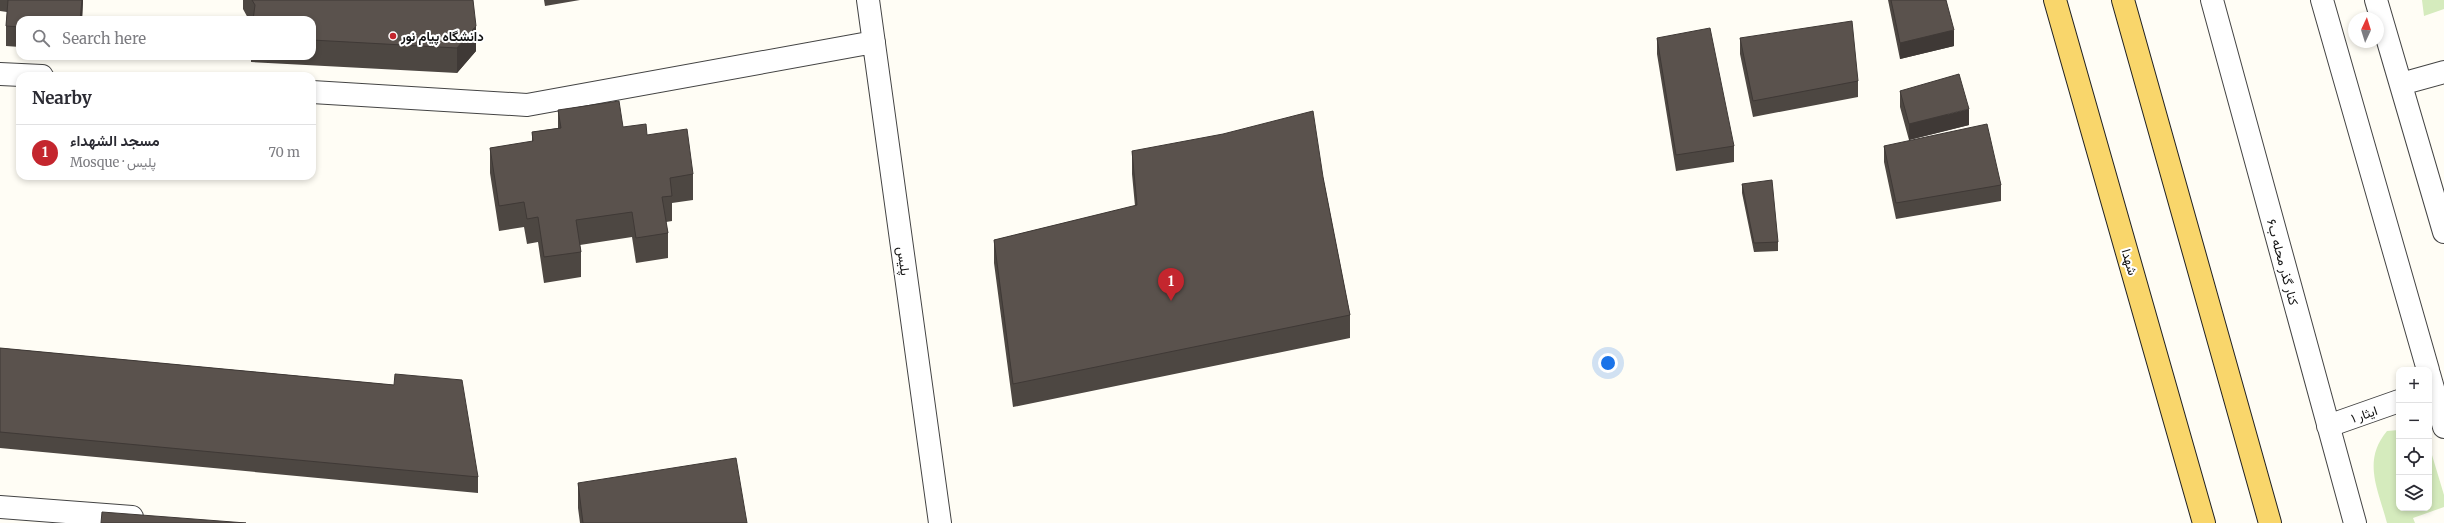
<!DOCTYPE html>
<html lang="en">
<head>
<meta charset="utf-8">
<style>
	body { margin:0; font-family:Merriweather,Vazirmatn,serif; background:#f2f2f3; color:#2b2b33 }
	.controls { position:absolute; right:12px; bottom:12px; display:grid; overflow:hidden; border-radius:8px; box-shadow:0 2px 6px #0003 }
	.controls button { width:36px; height:36px; display:grid; place-items:center; padding:0; border:0; border-bottom:1px solid #e1e1e2; background:#fff; color:#2b2b33; font:20px sans-serif }
	.compass { position:absolute; left:2348px; top:12px; width:36px; height:36px; border-radius:50%; background:#fff; box-shadow:0 2px 6px #0003; rotate:4deg }
	.you { position:absolute; left:1608px; top:363px; width:14px; height:14px; margin:-10px; border:3px solid #fff; border-radius:50%; background:#1a73e8; box-shadow:0 0 0 6px #1a73e833 }
	.badge { display:grid; place-items:center; width:26px; height:26px; border-radius:50%; background:#c4262e; color:#fff; font-size:13px; font-weight:700 }
	.pin { position:absolute; translate:-50% -33px; filter:drop-shadow(0 1px 2px #0008) }
	.pin::after { content:''; position:absolute; top:21px; width:14px; height:12px; background:inherit; clip-path:polygon(0 0,100% 0,50% 100%) }
	.list { margin:0; padding:0; list-style:none }
	h2 { display:flex; justify-content:space-between; align-items:center; height:52px; margin:0; padding:0 16px; font-size:17px }
	h2 small { font-size:13px; font-weight:400; color:#7c7c81 }
	.list li { display:grid; grid-template-columns:26px 1fr auto; gap:12px; align-items:center; box-sizing:border-box; height:56px; padding:0 16px; border-top:1px solid #e1e1e2 }
	.list b { display:block; font-size:15px; white-space:nowrap }
	.list p { margin:0; font-size:13px; white-space:nowrap; color:#7c7c81 }
	.list em { font-size:13px; font-style:normal; color:#7c7c81 }
	.icon { flex:none; width:22px; height:22px; fill:none; stroke:currentColor; stroke-width:2; stroke-linecap:round; stroke-linejoin:round }
	.map { position:relative; flex:none; width:2444px; height:523px; overflow:hidden }
	.search { position:absolute; background:#fff; box-shadow:0 2px 6px #0003; left:16px; top:16px; width:300px; height:44px; display:flex; align-items:center; gap:10px; box-sizing:border-box; padding:0 14px; border-radius:12px; color:#7c7c81; font-size:15px }
	.panel { position:absolute; background:#fff; box-shadow:0 2px 6px #0003; left:16px; top:72px; width:300px; height:108px; border-radius:12px }
	.map>svg:first-child { display:block }
	.green { fill:#d5ebbd }
	.lines { fill:none; stroke-linecap:round; stroke-linejoin:round }
	.minor-casing { stroke:#444; stroke-width:24 }
	.major-casing { stroke:#222; stroke-width:24 }
	.minor { stroke:#fff; stroke-width:22 }
	.major { stroke:#f9d66b; stroke-width:22 }
	.wall { fill:#4d4742 }
	.shaded-wall { fill:#3f3936 }
	.building { fill:#5a524d; stroke:#3f3936 }
	.poi-dot { fill:#c4262e; stroke:#fff; stroke-width:1.5 }
	.labels { text-anchor:middle; stroke-width:4; stroke-linejoin:round; paint-order:stroke }
	.poi-label { font-size:13px; font-weight:bold; fill:#111; stroke:#fff; text-anchor:start }
	.street-label { font-size:13px; fill:#111; stroke:#fff }
</style>
</head>
<body>
<div class="map">
<svg width="2444" height="523" viewBox="0 0 2444 523">
	<rect width="100%" height="100%" fill="#fffdf5"/>
	<path class="green" d="M2422,0H2444V9L2424,16Z
		M2399,430V508H2429V445L2444,495V507L2413,518L2415,523H2387C2378,489 2362,461 2387,431Z"/>
	<g class="lines">
		<g class="minor-casing">
			<path id="minor" d="M868,0L940,523
				M2212,0L2355,523
				M2322,0L2428,370
				M2376,0L2444,232
				M0,74L42,76
				M2401,84L2444,72
				M312,92L527,105L874,42
				M2429,374L2444,427
				M2328,426L2399,401
				M0,507L132,517"/>
		</g>
		<g class="major-casing">
			<path id="major" d="M2055,0L2204,523
				M2123,0L2270,523"/>
		</g>
		<use href="#minor" class="minor"/>
		<use href="#major" class="major"/>
	</g>
	<path class="wall" d="M0,0H83L82,20H20V47L6,46V26L7,12L0,11Z
		M243,0H473L476,51L457,73L251,62V56H312V20H249L243,9Z
		M544,0H580L545,6Z
		M1888,0H1946L1954,46L1900,59Z
		M1657,38L1734,146V162L1676,171L1657,54Z
		M1740,38L1858,81V97L1753,117L1740,54Z
		M1900,91L1969,125L1909,140L1900,107Z
		M558,110L623,127L647,135L693,174V200L672,203V221L666,222L668,233V258L636,263L632,237L580,245L581,252V277L544,283L538,242L527,244L524,227L499,231L490,173V148L532,142V132L558,128Z
		M1884,146L2001,185V201L1896,219L1884,162Z
		M1132,151L1323,177L1350,315V338L1013,407L994,263V240L1135,206L1132,174Z
		M1742,184L1778,242V251L1754,252L1742,193Z
		M0,348L394,385L478,477V493L0,448Z
		M578,483L747,523H580L578,508Z"/>
	<path class="shaded-wall" d="M82,0H83L82,20H80Z
		M476,26V51L457,73V48Z
		M1954,30V46L1900,59V43Z
		M1969,109V125L1909,140V124Z"/>
	<path class="building" d="M8,0H82L80,20H20V27L6,26Z
		M252,0H473L476,26L457,48L312,40V20H253L255,5Z
		M1891,0H1946L1954,30L1900,43Z
		M1852,21L1858,81L1753,101L1740,38Z
		M1710,28L1734,146L1676,155L1657,38Z
		M1959,74L1969,109L1909,124L1900,91Z
		M619,101L623,127L646,124L647,135L687,129L693,174L670,178L672,196L662,197L668,233L636,238L632,212L576,220L581,252L544,257L538,217L527,219L524,202L499,206L490,148L533,141L532,132L561,128L558,110Z
		M1313,111L1323,177L1350,315L1013,384L994,240L1137,205L1132,151L1223,134Z
		M1987,124L2001,185L1896,203L1884,146Z
		M1772,180L1778,242L1754,243L1742,184Z
		M0,348L394,385L395,374L462,380L478,477L0,432Z
		M736,458L747,523H583L578,483Z
		M102,512L246,523H101Z"/>
	<circle class="poi-dot" cx="393" cy="36" r="4"/>
	<g class="labels">
		<g class="poi-label">
			<text x="401" y="41">دانشگاه پیام نور</text>
		</g>
		<g class="street-label">
			<text transform="translate(904 261) rotate(82)" y="5">پلیس</text>
			<text transform="translate(2130 262) rotate(74)" y="5">شهدا</text>
			<text transform="translate(2283 262) rotate(75)" y="5">کنار گذر محله ب۶</text>
			<text transform="translate(2364 414) rotate(-19)" y="5">ایثار ۱</text>
		</g>
	</g>
</svg>
<div class="controls">
<button>+</button>
<button>−</button>
<button><svg class="icon" aria-label="locate" viewBox="0 0 24 24"><circle cx="12" cy="12" r="6"/><path d="M12 2v4M12 18v4M2 12h4M18 12h4"/></svg></button>
<button><svg class="icon" aria-label="layers" viewBox="0 0 24 24"><path d="M12 4l9 5-9 5-9-5zM3 14l9 5 9-5"/></svg></button>
</div>
<svg class="compass" viewBox="-18 -18 36 36"><path d="M0-13l5 13h-10z" fill="#e53935"/><path d="M0 13l5-13h-10z" fill="#7c7c81"/></svg>
<div class="you"></div>
<div class="pin badge" style="left:1171px;top:301px">1</div>
<div class="search"><svg class="icon" aria-label="search" viewBox="0 0 24 24"><circle cx="10" cy="10" r="6"/><path d="M15 15l6 6"/></svg>Search here</div>
<section class="panel">
<h2>Nearby<small></small></h2>
<ul class="list">
<li><span class="badge">1</span><div><b>مسجد الشهداء</b><p>Mosque · پلیس</p></div><em>70 m</em></li>
</ul>
</section>
</div>
</body>
</html>
